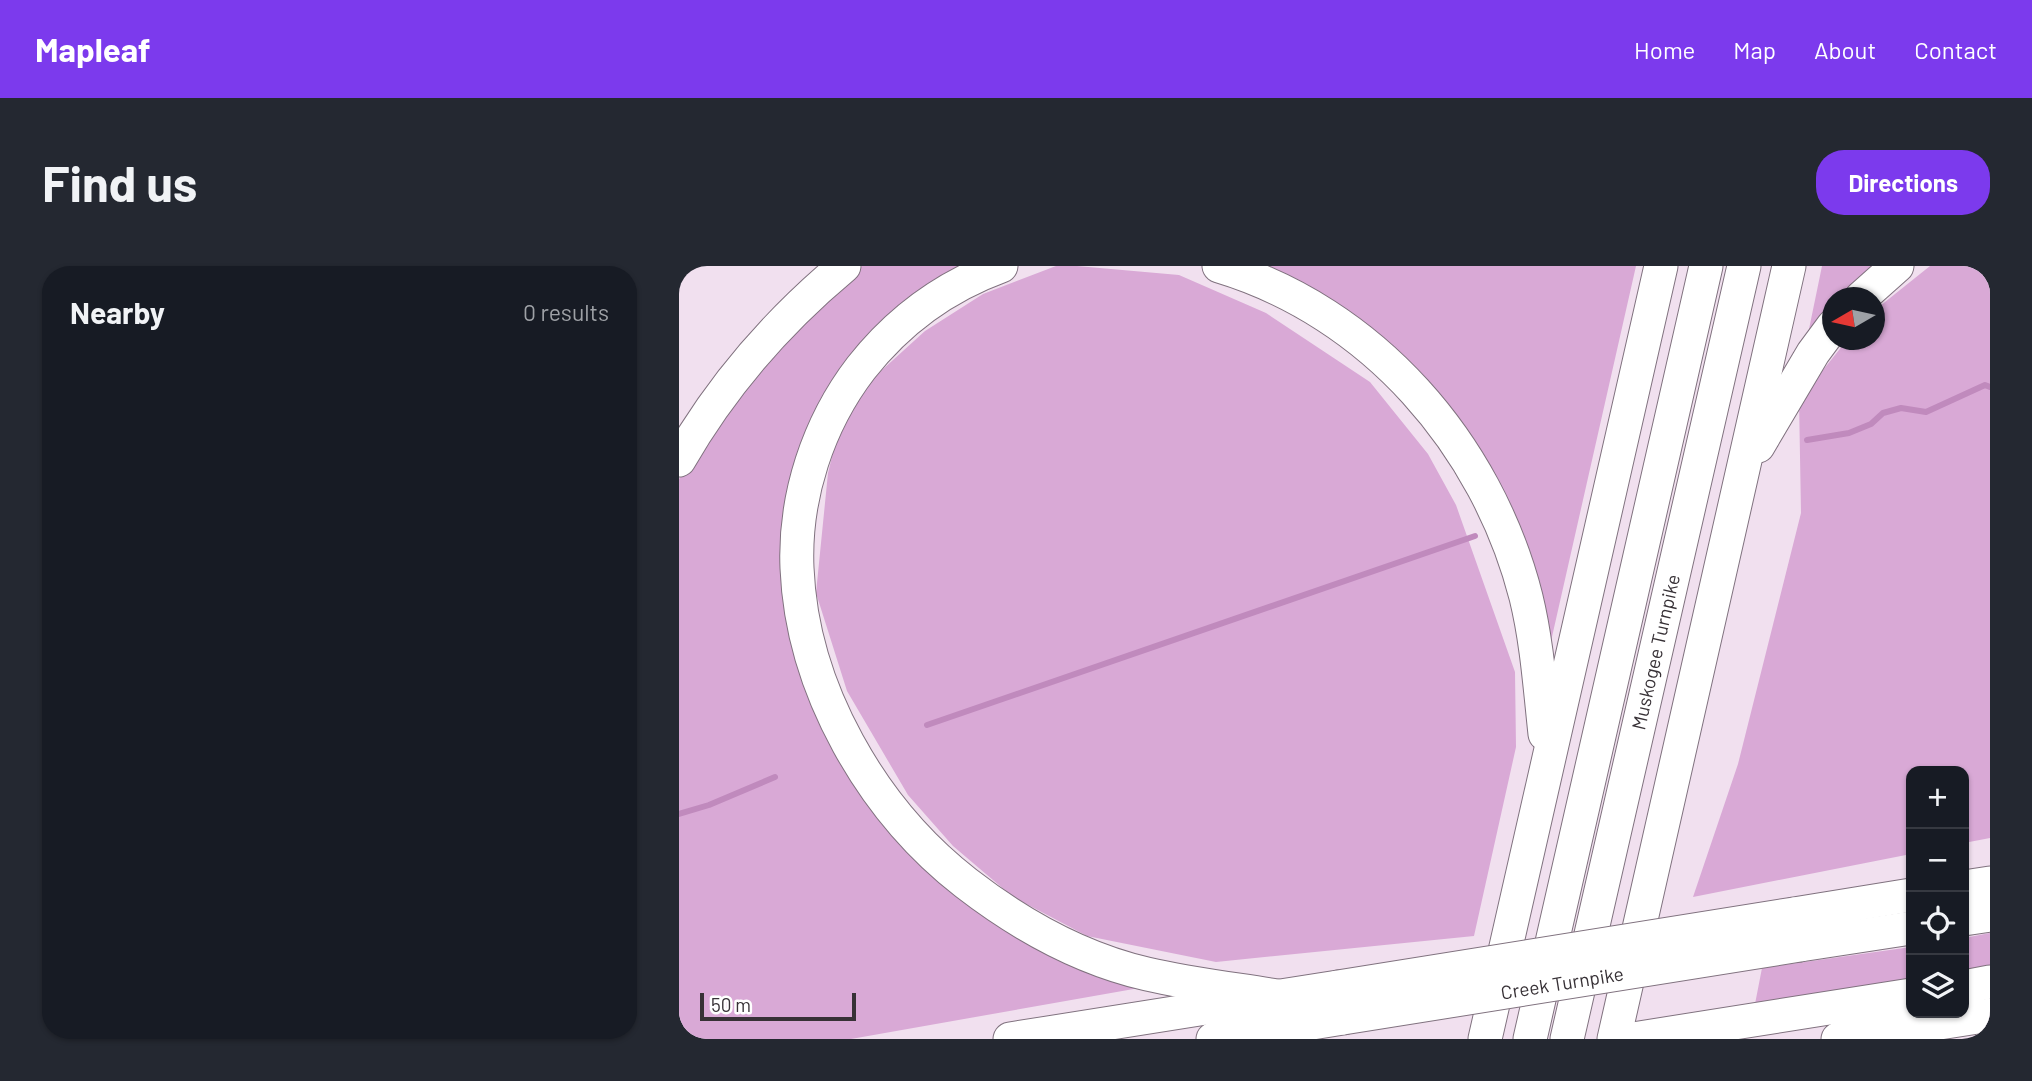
<!DOCTYPE html>
<html lang="en">
<head>
<meta charset="utf-8">
<style>
	body { margin:0; font-family:Barlow,sans-serif; background:#242831; color:#f1f3f6 }
	.controls { position:absolute; right:21px; bottom:21px; display:grid; overflow:hidden; border-radius:14px; box-shadow:0 2px 5px #0004 }
	.controls button { width:63px; height:63px; display:grid; place-items:center; padding:0; border:0; border-bottom:2px solid #363941; background:#171b24; color:#f1f3f6; font:35px sans-serif }
	.compass { position:absolute; left:1143px; top:21px; width:63px; height:63px; border-radius:50%; background:#171b24; box-shadow:0 2px 5px #0004; rotate:261deg }
	.scale { position:absolute; left:21px; bottom:18px; width:156px; box-sizing:border-box; padding-left:7px; border:4px solid #373136; border-top:0; font-size:19px; line-height:24px; white-space:nowrap; color:#373136; -webkit-text-stroke:5px #fff; paint-order:stroke }
	.list { margin:0; padding:0; list-style:none }
	h2 { display:flex; justify-content:space-between; align-items:center; height:91px; margin:0; padding:0 28px; font-size:30px }
	h2 small { font-size:23px; font-weight:400; color:#9ea1a6 }
	.icon { flex:none; width:38px; height:38px; fill:none; stroke:currentColor; stroke-width:2; stroke-linecap:round; stroke-linejoin:round }
	.map { position:relative; flex:none; width:1311px; height:773px; overflow:hidden; border-radius:28px }
	header { display:flex; align-items:center; gap:42px; box-sizing:border-box; height:98px; padding:0 35px; background:#7c3aed; color:#fff }
	header strong { font-size:33px }
	nav { display:flex; gap:38px; margin-inline-start:auto; font-size:24px }
	.intro { display:flex; align-items:center; justify-content:space-between; box-sizing:border-box; height:168px; padding:0 42px }
	h1 { margin:0; font-size:49px }
	.button { padding:18px 32px; border-radius:28px; background:#7c3aed; color:#fff; font-size:24px; font-weight:700 }
	main { display:flex; gap:42px; padding:0 42px }
	aside { flex:1; background:#171b24; border-radius:28px; box-shadow:0 2px 5px #0004 }
	.map>svg:first-child { display:block }
	.green { fill:#d9a9d6 }
	.lines { fill:none; stroke-linecap:round; stroke-linejoin:round }
	.stream { stroke:#c08abd; stroke-width:6 }
	.highway-casing { stroke:#80727f; stroke-width:35 }
	.highway { stroke:#fff; stroke-width:33 }
	.highway-bridge-casing { stroke:#80727f; stroke-width:35; stroke-linecap:butt }
	.highway-bridge { stroke:#fff; stroke-width:33 }
	.labels { text-anchor:middle; stroke-width:5; stroke-linejoin:round; paint-order:stroke }
	.street-label { font-size:19px; fill:#373136; stroke:#fff }
</style>
</head>
<body>
<header>
<strong>Mapleaf</strong>
<nav><a>Home</a><a>Map</a><a>About</a><a>Contact</a></nav>
</header>
<div class="intro"><h1>Find us</h1><a class="button">Directions</a></div>
<main>
<aside>
<h2>Nearby<small>0 results</small></h2>
<ul class="list">
</ul>
</aside>
<div class="map">
<svg width="1311" height="773" viewBox="0 0 1311 773">
	<rect width="100%" height="100%" fill="#f1e0ef"/>
	<path class="green" d="M183,0H292L132,168L115,357L229,578L466,721L172,773H0V213L96,81Z
		M377,0H398L500,9L587,47L691,116L749,188L777,239L836,406L837,481L795,670L537,696L408,670L334,631L274,580L229,529L168,425L137,327L149,207L160,162L192,114L246,65L304,28Z
		M570,0H957L870,384L784,164Z
		M1143,0H1204L1169,31L1154,32L1153,46L1129,68Z
		M1251,0H1311V572L1285,577V505H1232V588L1014,631L1059,498L1122,247L1120,134L1168,74H1196V44Z
		M1311,667V701L1285,705V672Z
		M1232,681V714L1076,738L1083,702Z"/>
	<g class="lines">
		<path class="stream" d="M1128,174L1170,167L1192,158L1204,147L1222,142L1247,146L1306,119L1311,121
			M248,459L796,270
			M0,548L30,539L96,511"/>
		<g class="highway-casing">
			<g id="highway">
				<path d="M322,0C267,20 219,55 182,102C139,158 115,231 118,302C123,423 193,544 287,617C340,658 403,693 468,708C511,718 555,723 598,730"/>
				<path d="M540,0C693,46 808,178 847,331C858,376 861,422 866,468"/>
				<path d="M1182,32L1218,0"/>
				<path d="M1079,180L1134,87L1154,60"/>
				<path d="M0,194C43,119 99,55 165,0"/>
				<path d="M1285,621L1311,617"/>
				<path d="M1115,648L1232,629"/>
				<path d="M1285,653L1311,649"/>
				<path d="M1121,679L1232,662"/>
				<path d="M1285,721L1311,716"/>
				<path d="M331,773L659,721"/>
				<path d="M534,773L664,752"/>
				<path d="M806,773L982,0"/>
				<path d="M851,773L1027,0"/>
				<path id="s1" d="M888,773L1065,0"/>
				<path d="M935,773L1110,0"/>
				<path d="M954,773L1232,729"/>
				<path d="M1159,773L1311,749"/>
			</g>
		</g>
		<use href="#highway" class="highway"/>
		<g class="highway-bridge-casing">
			<g id="highway-bridge">
				<path d="M659,721L1115,648"/>
				<path id="s2" d="M664,752L1121,679"/>
			</g>
		</g>
		<use href="#highway-bridge" class="highway-bridge"/>
	</g>
	<g class="labels">
		<g class="street-label">
			<text dy="7" stroke="none"><textPath href="#s1" startOffset="397">Muskogee Turnpike</textPath></text>
			<text dy="7" stroke="none"><textPath href="#s2" startOffset="222">Creek Turnpike</textPath></text>
		</g>
	</g>
</svg>
<div class="controls">
<button>+</button>
<button>−</button>
<button><svg class="icon" aria-label="locate" viewBox="0 0 24 24"><circle cx="12" cy="12" r="6"/><path d="M12 2v4M12 18v4M2 12h4M18 12h4"/></svg></button>
<button><svg class="icon" aria-label="layers" viewBox="0 0 24 24"><path d="M12 4l9 5-9 5-9-5zM3 14l9 5 9-5"/></svg></button>
</div>
<svg class="compass" viewBox="-18 -18 36 36"><path d="M0-13l5 13h-10z" fill="#e53935"/><path d="M0 13l5-13h-10z" fill="#9ea1a6"/></svg>
<div class="scale">50 m</div>
</div>
</main>
</body>
</html>
